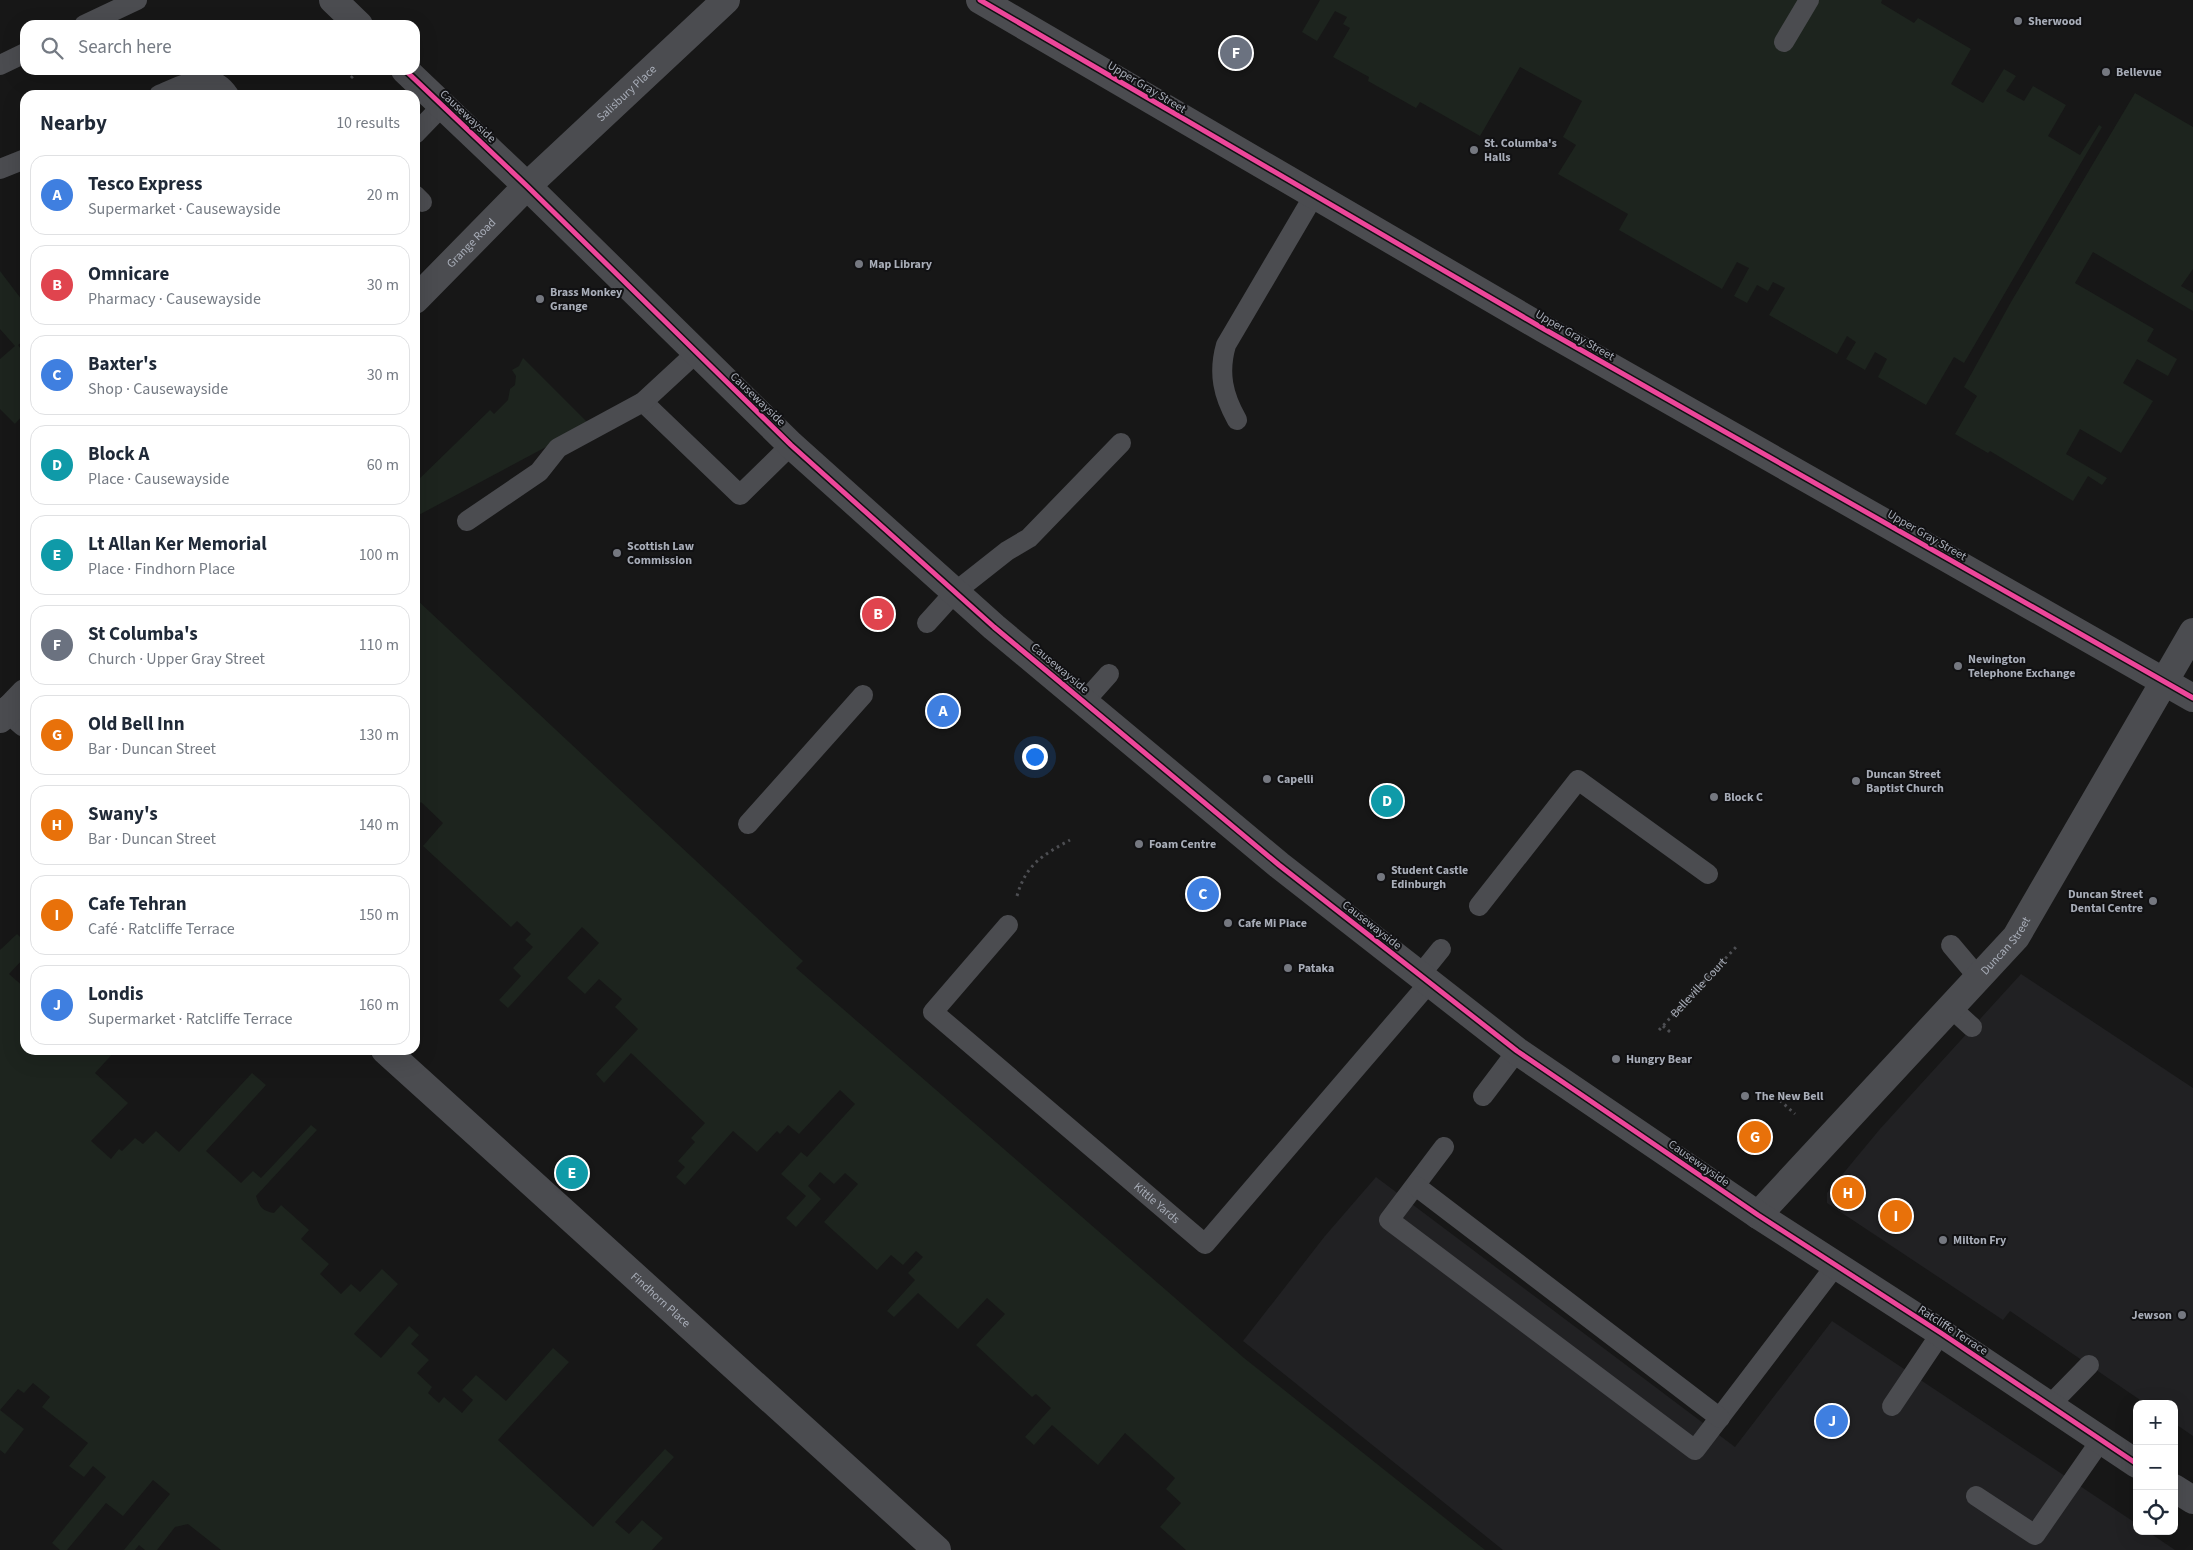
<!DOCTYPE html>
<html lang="en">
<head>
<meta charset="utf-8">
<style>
	body { margin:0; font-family:"Source Sans 3",sans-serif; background:#f6f6f7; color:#1f2937 }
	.controls { position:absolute; right:15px; bottom:15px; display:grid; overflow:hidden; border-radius:10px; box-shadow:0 5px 20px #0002 }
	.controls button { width:45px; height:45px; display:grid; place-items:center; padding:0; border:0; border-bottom:1px solid #e0e1e3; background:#fff; color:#1f2937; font:25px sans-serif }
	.you { position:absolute; left:1034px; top:756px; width:18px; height:18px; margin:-12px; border:4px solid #fff; border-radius:50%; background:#1a73e8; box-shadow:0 0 0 8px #1a73e833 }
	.badge { display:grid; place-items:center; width:32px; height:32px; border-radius:50%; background:#2563eb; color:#fff; font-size:16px; font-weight:700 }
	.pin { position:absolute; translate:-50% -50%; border:2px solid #fff; box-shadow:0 1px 5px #0006 }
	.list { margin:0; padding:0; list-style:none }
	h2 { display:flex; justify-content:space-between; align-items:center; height:65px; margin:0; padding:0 20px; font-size:21px }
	h2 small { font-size:16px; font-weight:400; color:#747a83 }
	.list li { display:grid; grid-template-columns:32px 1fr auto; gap:15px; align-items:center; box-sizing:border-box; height:80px; margin:0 10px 10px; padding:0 10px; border:1px solid #e0e1e3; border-radius:15px }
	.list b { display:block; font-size:19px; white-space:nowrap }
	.list p { margin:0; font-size:16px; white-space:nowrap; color:#747a83 }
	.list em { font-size:16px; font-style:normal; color:#747a83 }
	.icon { flex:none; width:28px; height:28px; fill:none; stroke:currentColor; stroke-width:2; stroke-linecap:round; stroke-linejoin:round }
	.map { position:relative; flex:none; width:2193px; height:1550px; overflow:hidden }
	.search { position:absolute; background:#fff; box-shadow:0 5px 20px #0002; left:20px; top:20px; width:400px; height:55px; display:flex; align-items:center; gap:12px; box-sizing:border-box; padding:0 18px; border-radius:15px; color:#747a83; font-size:19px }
	.panel { position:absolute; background:#fff; box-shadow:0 5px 20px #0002; left:20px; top:90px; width:400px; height:965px; border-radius:15px }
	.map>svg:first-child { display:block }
	.built { fill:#212123 }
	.green { fill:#1d241e }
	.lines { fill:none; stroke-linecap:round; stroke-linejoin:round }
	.path { stroke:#4d4e52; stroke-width:3; stroke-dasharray:2.5 4; stroke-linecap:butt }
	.service { stroke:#4b4c50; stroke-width:20 }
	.minor { stroke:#4b4c50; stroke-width:28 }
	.tertiary { stroke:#4b4c50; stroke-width:28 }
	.cycleway-casing { stroke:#111113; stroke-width:8 }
	.cycleway { stroke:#ed469a; stroke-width:5 }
	.poi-dot { fill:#757880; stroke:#111113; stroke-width:2 }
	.labels { text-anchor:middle; stroke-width:4; stroke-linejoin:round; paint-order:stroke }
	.poi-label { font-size:12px; font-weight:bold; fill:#a8adb8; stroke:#111113; text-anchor:start }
	.street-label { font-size:12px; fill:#a8adb8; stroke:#111113 }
</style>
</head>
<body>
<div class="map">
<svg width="2193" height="1550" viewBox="0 0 2193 1550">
	<rect width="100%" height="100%" fill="#171717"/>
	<path class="built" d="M2021,974L2193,1088V1436L2174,1423V1404H2146L2010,1311L2003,1320L1827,1203V1193L1880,1129Z
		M1376,1177L1735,1447L1832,1321L2137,1524V1531H2147L2175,1550H1503L1243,1341L1325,1236Z"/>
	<path class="green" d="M1320,0H1882L1881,3L1914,23L1918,18L1971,49L1951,84L1983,103L2004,69L2016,76L2006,91L2024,101L2033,86L2066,105L2048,136L2080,155L2099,125L2102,127L1964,363L1954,357L1926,405L1878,377L1887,359L1875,352L1865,370L1846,359L1856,342L1847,336L1837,354L1769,315L1785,288L1773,282L1768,291L1757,285L1747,303L1734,296L1749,268L1737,262L1722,289L1619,230L1628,214L1558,174L1576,145L1563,137L1582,101L1520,67L1480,136L1420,102L1416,108L1368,81L1369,77L1333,57L1350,28L1343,24L1347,17L1335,11L1317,41L1302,32Z
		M2135,93L2193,127V269L2181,286L2193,293V311L2093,252L2075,283L2154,329L2147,341L2177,359L2168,376L2137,359L2123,383L2153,401L2121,453L2080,429L2066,454L2107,478L2102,485L2088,476L2073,501L1990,451L1988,453L1955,434L1977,396L1964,387L2011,302Z
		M0,271L25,304V340L18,345L25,355V419L22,416L15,424L0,409V359L15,346L0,329Z
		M523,358L589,424L415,517V483L490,410L494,414L508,400L510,389L515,385L516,376L512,370L519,366Z
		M415,598L803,961L796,968L835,1002L1244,1358L1485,1550H1186L1160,1527L1181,1503L1166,1489L1175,1478L1125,1433L1098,1465L1052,1425L1034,1445L1025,1437L1051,1408L1036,1394L1032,1397L976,1345L1005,1314L987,1298L958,1329L918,1293L894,1317L887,1311L915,1280L908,1273L923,1257L916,1251L903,1265L891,1255L877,1270L824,1222L858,1184L845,1173L834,1184L820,1172L808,1186L821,1199L796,1227L786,1218L806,1196L781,1174L801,1152L807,1157L855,1104L840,1090L799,1134L788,1125L780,1134L777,1131L757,1152L733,1131L685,1185L676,1177L685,1167L678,1161L695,1142L691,1138L705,1123L631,1053L604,1083L596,1074L638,1029L615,1007L622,999L599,979L585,994L567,978L599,943L582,927L508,1008L499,1000L521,976L513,968L533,947L525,940L531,934L517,921L511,927L423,846L443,823L421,802L415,808Z
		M17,934L25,942V960L23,959L9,974L25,988V1050H116L95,1073L128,1103L91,1141L111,1159L119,1149L122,1151L135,1138L143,1144L156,1131L179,1152L252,1073L266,1085L206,1151L241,1183L253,1171L261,1178L311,1125L317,1130L256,1196C259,1207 263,1211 274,1213L281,1205L309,1230L301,1239L329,1264L320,1274L341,1294L351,1284L360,1292L382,1269L398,1284L354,1334L381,1358L409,1326L419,1335L411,1344L429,1360L417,1373L432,1387L428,1393L439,1403L444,1397L462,1413L473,1400L462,1390L476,1375L506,1401L553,1348L569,1362L498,1440L593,1527L665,1449L674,1457L615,1522L629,1534L642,1520L663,1538L652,1550H221L188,1524L175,1527L157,1550H145L139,1545L135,1550H124L170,1494L153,1480L123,1516L106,1503L67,1550H60L52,1543L106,1477L93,1466L84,1477L69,1466L88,1443L42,1407L50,1397L33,1383L24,1393L18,1389L0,1410L24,1429L5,1454L0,1450V950Z"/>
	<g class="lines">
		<g class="path">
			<path d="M351,78L359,70"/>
			<path d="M1017,896C1026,864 1043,855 1070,840"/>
			<path d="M1663,1026L1669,1031L1666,1033"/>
			<path id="s1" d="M1659,1030L1737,946"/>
			<path d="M1775,1096L1795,1114"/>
		</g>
		<g class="service">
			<path d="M84,25L137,0"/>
			<path d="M1784,42L1809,0"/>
			<path d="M0,65L25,53"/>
			<path d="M159,95C183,85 211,67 229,95"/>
			<path d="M415,134L443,105"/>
			<path d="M0,169L25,159"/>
			<path d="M415,195L422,202"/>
			<path d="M643,402L740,495L791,445"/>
			<path d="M1237,420C1223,395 1218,373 1226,345L1313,197"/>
			<path d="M467,521L539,472L558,448L643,402L696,353"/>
			<path d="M927,623L955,592L1007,551L1029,538L1121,443"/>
			<path d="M1084,702L1109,674"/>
			<path d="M748,824L863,695"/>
			<path d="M1479,906L1578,780L1708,874"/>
			<path id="s2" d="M1008,925L933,1012L1205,1244L1429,983"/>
			<path d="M1951,945L1978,977"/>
			<path d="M1420,975L1441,949"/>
			<path d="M1950,1007L1972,1027"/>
			<path d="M1483,1096L1517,1051"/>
			<path d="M1444,1147L1389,1220L1695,1450L1836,1265"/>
			<path d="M1416,1186L1720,1418"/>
			<path d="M1892,1406L1941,1333"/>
			<path d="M2049,1406L2089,1365"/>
			<path d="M1976,1496L2035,1535L2101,1440"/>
		</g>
		<g class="minor">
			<path d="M980,0L1544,329L2193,698"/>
			<path d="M9,709L25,723"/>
			<path id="s3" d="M385,1050L937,1550"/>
			<path id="s4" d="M1758,1215L2016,937L2193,632"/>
		</g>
		<g class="tertiary">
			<path d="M333,0L359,25"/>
			<path d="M405,70L527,186L791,445L994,627L1279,865L1517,1051L1758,1215L1941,1333L2137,1464"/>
			<path id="s5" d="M415,300L527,186L726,0"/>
			<path d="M0,719L25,693"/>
			<path d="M2174,1488L2193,1500"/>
		</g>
		<g class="cycleway-casing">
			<path id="cycleway" d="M980,0L1544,329L2193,698
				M405,70L527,186L791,445L994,627L1279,865L1517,1051L1758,1215L1941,1333L2137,1464"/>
		</g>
		<use href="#cycleway" class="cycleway"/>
	</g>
	<g class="poi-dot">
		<circle cx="2018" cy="21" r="5"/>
		<circle cx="2106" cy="72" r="5"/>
		<circle cx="1474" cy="150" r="5"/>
		<circle cx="859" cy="264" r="5"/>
		<circle cx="540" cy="299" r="5"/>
		<circle cx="617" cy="553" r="5"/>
		<circle cx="1958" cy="666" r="5"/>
		<circle cx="1267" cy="779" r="5"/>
		<circle cx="1856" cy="781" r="5"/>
		<circle cx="1714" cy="797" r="5"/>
		<circle cx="1139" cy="844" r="5"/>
		<circle cx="1381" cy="877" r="5"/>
		<circle cx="2153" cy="901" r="5"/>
		<circle cx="1228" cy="923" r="5"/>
		<circle cx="1288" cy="968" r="5"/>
		<circle cx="1616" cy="1059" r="5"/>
		<circle cx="1745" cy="1096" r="5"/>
		<circle cx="1943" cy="1240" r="5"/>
		<circle cx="2182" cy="1315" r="5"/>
	</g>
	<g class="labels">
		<g class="poi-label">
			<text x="2028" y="25">Sherwood</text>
			<text x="2116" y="76">Bellevue</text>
			<text x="1484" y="147">St. Columba's<tspan x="1484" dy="14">Halls</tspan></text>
			<text x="869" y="268">Map Library</text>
			<text x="550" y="296">Brass Monkey<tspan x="550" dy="14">Grange</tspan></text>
			<text x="627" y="550">Scottish Law<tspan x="627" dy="14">Commission</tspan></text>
			<text x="1968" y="663">Newington<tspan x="1968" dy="14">Telephone Exchange</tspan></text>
			<text x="1866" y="778">Duncan Street<tspan x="1866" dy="14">Baptist Church</tspan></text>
			<text x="1277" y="783">Capelli</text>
			<text x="1724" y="801">Block C</text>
			<text x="1149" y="848">Foam Centre</text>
			<text x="1391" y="874">Student Castle<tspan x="1391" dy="14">Edinburgh</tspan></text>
			<text x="2143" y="898" text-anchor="end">Duncan Street<tspan x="2143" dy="14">Dental Centre</tspan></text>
			<text x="1238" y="927">Cafe Mi Piace</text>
			<text x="1298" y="972">Pataka</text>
			<text x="1626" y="1063">Hungry Bear</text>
			<text x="1755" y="1100">The New Bell</text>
			<text x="1953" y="1244">Milton Fry</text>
			<text x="2172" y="1319" text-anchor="end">Jewson</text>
		</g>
		<g class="street-label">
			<text transform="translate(1147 87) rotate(31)" y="4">Upper Gray Street</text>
			<text dy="4" stroke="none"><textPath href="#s5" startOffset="296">Salisbury Place</textPath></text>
			<text transform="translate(468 116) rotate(43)" y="4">Causewayside</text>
			<text dy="4" stroke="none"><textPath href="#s5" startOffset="80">Grange Road</textPath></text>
			<text transform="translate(1575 335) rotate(30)" y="4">Upper Gray Street</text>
			<text transform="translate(758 399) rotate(44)" y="4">Causewayside</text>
			<text transform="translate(1927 535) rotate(30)" y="4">Upper Gray Street</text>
			<text transform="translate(1060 668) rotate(40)" y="4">Causewayside</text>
			<text transform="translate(1372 925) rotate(38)" y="4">Causewayside</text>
			<text dy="4" stroke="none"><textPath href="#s4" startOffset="366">Duncan Street</textPath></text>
			<text dy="4" stroke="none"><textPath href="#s1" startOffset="58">Belleville Court</textPath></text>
			<text transform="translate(1699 1163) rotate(35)" y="4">Causewayside</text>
			<text dy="4" stroke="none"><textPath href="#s2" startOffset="409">Kittle Yards</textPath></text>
			<text dy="4" stroke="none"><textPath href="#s3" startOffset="372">Findhorn Place</textPath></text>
			<text transform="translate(1953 1330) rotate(33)" y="4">Ratcliffe Terrace</text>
		</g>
	</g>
</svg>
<div class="controls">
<button>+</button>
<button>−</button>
<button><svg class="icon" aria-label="locate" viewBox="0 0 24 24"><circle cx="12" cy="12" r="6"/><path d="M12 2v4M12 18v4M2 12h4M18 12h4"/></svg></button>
</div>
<div class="you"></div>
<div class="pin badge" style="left:943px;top:711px;background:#3f7fe0">A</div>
<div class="pin badge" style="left:878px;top:614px;background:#e0444e">B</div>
<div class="pin badge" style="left:1203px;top:894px;background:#3f7fe0">C</div>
<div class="pin badge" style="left:1387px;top:801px;background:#0f9aa8">D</div>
<div class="pin badge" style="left:572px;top:1173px;background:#0f9aa8">E</div>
<div class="pin badge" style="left:1236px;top:53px;background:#6b7280">F</div>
<div class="pin badge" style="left:1755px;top:1137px;background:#e8710a">G</div>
<div class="pin badge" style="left:1848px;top:1193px;background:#e8710a">H</div>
<div class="pin badge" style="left:1896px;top:1216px;background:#e8710a">I</div>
<div class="pin badge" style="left:1832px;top:1421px;background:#3f7fe0">J</div>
<div class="search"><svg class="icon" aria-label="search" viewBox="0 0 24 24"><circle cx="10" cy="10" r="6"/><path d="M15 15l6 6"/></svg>Search here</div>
<section class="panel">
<h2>Nearby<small>10 results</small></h2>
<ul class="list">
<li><span class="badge" style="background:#3f7fe0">A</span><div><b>Tesco Express</b><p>Supermarket · Causewayside</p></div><em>20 m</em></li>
<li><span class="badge" style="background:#e0444e">B</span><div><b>Omnicare</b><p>Pharmacy · Causewayside</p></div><em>30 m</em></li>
<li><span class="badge" style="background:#3f7fe0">C</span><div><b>Baxter's</b><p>Shop · Causewayside</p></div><em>30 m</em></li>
<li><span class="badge" style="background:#0f9aa8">D</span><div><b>Block A</b><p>Place · Causewayside</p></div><em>60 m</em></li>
<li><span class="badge" style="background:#0f9aa8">E</span><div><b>Lt Allan Ker Memorial</b><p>Place · Findhorn Place</p></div><em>100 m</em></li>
<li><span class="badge" style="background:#6b7280">F</span><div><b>St Columba's</b><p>Church · Upper Gray Street</p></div><em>110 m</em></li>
<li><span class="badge" style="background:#e8710a">G</span><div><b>Old Bell Inn</b><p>Bar · Duncan Street</p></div><em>130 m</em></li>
<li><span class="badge" style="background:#e8710a">H</span><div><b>Swany's</b><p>Bar · Duncan Street</p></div><em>140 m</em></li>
<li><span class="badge" style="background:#e8710a">I</span><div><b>Cafe Tehran</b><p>Café · Ratcliffe Terrace</p></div><em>150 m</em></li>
<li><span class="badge" style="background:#3f7fe0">J</span><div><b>Londis</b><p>Supermarket · Ratcliffe Terrace</p></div><em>160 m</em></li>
</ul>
</section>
</div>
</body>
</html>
